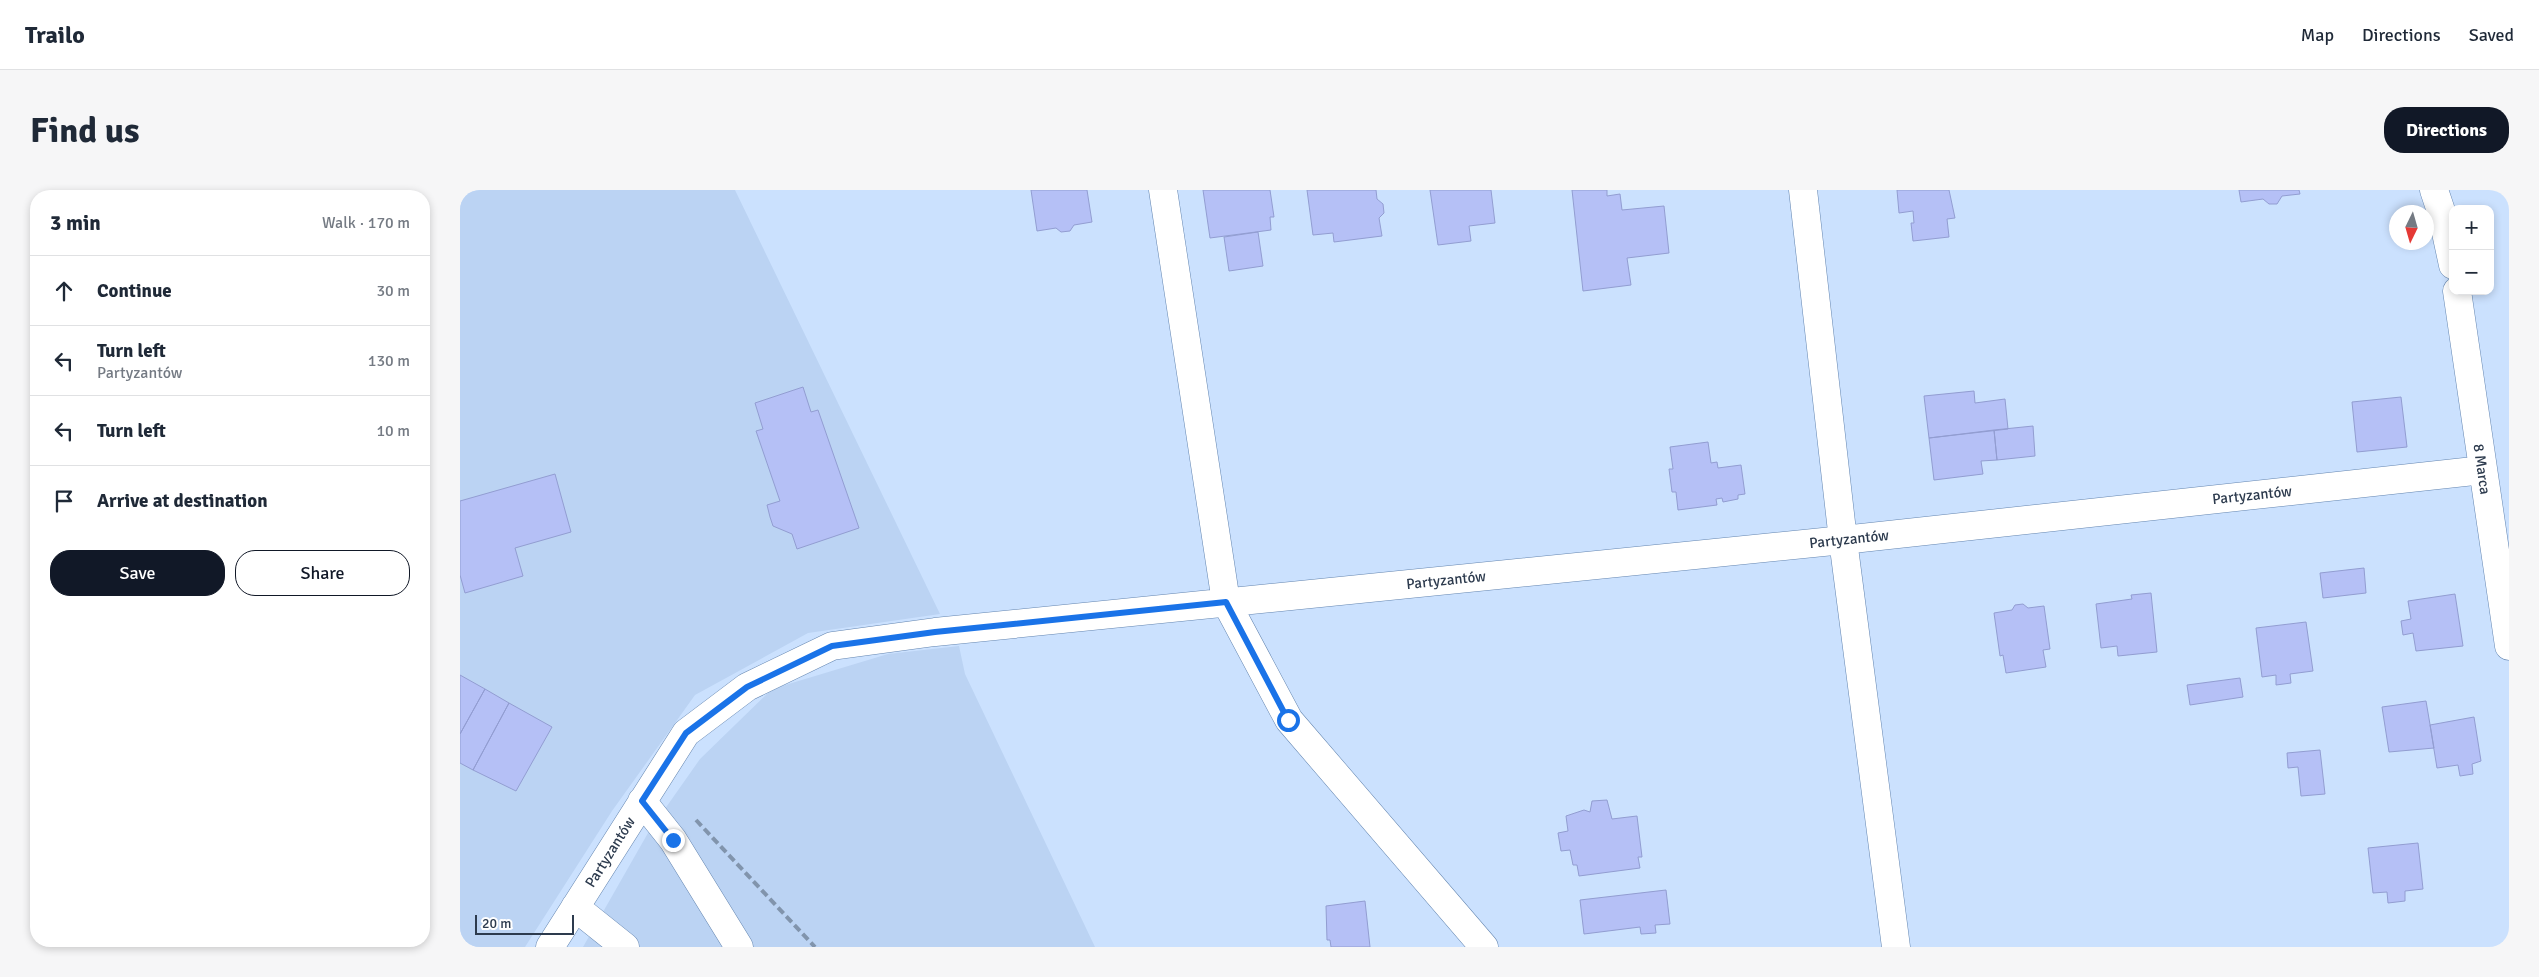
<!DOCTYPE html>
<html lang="en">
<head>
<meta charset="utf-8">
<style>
	body { margin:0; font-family:Signika,sans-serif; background:#f6f6f7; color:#1f2937 }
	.controls { position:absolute; right:15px; top:15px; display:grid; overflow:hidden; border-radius:10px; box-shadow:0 2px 8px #0003 }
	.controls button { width:45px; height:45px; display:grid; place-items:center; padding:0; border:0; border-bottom:1px solid #e0e1e3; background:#fff; color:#1f2937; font:25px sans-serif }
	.compass { position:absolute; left:1929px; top:15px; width:45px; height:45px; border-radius:50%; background:#fff; box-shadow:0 2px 8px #0003; rotate:185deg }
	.scale { position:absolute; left:15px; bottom:12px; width:99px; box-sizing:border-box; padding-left:5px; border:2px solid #2d3b4e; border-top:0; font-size:14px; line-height:18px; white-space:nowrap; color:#2d3b4e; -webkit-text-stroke:4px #fff; paint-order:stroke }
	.stop { position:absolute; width:15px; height:15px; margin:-11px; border:4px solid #1a73e8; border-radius:50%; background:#fff }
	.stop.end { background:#1a73e8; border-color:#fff; box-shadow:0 1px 5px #0008 }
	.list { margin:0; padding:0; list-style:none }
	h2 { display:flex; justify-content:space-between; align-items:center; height:65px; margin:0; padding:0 20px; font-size:21px }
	h2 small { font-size:16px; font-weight:400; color:#747a83 }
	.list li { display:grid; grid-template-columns:32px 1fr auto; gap:15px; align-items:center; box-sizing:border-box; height:70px; padding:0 20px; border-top:1px solid #e0e1e3 }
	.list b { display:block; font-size:19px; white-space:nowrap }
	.list p { margin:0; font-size:16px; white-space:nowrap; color:#747a83 }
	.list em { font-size:16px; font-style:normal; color:#747a83 }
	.actions { display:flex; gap:10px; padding:15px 20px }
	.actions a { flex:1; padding:11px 0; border:1px solid #111827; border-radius:20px; text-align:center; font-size:18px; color:#111827 }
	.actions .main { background:#111827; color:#fff }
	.icon { flex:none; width:28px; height:28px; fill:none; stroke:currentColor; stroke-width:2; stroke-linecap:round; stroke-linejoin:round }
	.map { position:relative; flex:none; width:2049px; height:757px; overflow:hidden; border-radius:20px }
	header { display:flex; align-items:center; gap:30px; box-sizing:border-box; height:70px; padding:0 25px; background:#fff; border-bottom:1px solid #e0e1e3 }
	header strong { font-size:24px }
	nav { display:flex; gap:28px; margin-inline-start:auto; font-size:18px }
	.intro { display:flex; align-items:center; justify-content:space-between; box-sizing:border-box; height:120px; padding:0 30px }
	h1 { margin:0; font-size:35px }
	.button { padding:12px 22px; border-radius:20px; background:#111827; color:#fff; font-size:18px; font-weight:700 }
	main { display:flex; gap:30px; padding:0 30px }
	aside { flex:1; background:#fff; border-radius:20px; box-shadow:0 2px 8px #0003 }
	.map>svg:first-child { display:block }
	.built { fill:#bbd3f3 }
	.building { fill:#b5c0f6; stroke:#929dd1 }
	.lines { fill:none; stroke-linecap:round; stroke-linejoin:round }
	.minor-casing { stroke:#6385b0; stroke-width:29 }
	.minor { stroke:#fff; stroke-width:28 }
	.rail { stroke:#8194ac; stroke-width:4; stroke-dasharray:8 4; stroke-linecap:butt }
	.route { stroke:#1a73e8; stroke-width:6 }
	.labels { text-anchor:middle; stroke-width:5; stroke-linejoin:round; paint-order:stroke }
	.street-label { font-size:15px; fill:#2d3b4e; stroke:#fff }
</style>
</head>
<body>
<header>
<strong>Trailo</strong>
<nav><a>Map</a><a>Directions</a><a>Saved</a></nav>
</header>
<div class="intro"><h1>Find us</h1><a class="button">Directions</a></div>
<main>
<aside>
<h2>3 min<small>Walk · 170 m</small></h2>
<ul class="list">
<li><svg class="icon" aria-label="ahead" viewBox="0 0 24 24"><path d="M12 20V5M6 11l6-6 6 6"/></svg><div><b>Continue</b></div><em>30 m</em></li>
<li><svg class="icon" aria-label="left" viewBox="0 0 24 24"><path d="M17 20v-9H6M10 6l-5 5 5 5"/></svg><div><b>Turn left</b><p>Partyzantów</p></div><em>130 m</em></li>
<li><svg class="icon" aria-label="left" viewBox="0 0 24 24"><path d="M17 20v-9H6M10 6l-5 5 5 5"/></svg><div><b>Turn left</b></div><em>10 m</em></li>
<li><svg class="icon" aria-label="arrive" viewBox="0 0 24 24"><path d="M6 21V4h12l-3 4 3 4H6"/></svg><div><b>Arrive at destination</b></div></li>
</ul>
<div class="actions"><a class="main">Save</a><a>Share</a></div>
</aside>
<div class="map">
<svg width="2049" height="757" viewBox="0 0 2049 757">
	<rect width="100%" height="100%" fill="#cbe1fe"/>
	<path class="built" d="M0,0H275L480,424L348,443L235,505L152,621L65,757H0Z
		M499,456L505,484L635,757H123L188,643L240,569L312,499L428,464Z"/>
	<path class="building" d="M571,0H627L632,32L614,35L610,41L601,42L596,38L577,41Z
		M743,0H810L814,27H810L811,40L750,48Z
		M847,0H916L917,9L923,14L924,23L919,28L922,46L874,52L873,43L853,45Z
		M970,0H1031L1035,33L1009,36L1011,51L978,55Z
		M1112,0H1147V6L1160,4L1162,20L1204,16L1209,63L1167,68L1171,95L1123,101Z
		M1437,0H1489L1495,28L1487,29L1489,47L1453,51L1451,33H1454L1453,21L1439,23Z
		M1779,0H1839L1840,4L1822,6L1817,14H1809L1803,9L1781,12Z
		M798,42L803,76L769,81L764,47Z
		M343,197L351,222L358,220L399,338L337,359L332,344L313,336L310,327L307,315L320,311L296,241L303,239L295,213Z
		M1514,201L1515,213L1545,209L1548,239L1469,248L1464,206Z
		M1941,207L1947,257L1897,262L1892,212Z
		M1573,236L1575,266L1537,270L1534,240Z
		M1534,240L1537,270L1521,271L1523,284L1474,290L1469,248Z
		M1248,252L1251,273L1257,272L1258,278L1281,275L1285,304L1278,305V309L1263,312L1262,308L1256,309L1257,315L1218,320L1216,302H1212L1209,279H1213L1210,257Z
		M95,284L111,342L55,358L63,386L5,403L0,385V311Z
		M1904,378L1906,403L1863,408L1860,383Z
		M1691,403L1697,462L1658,466L1657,456L1641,458L1636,414L1672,409L1671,405Z
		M1995,404L2003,456L1956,461L1953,443L1943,445L1941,431L1951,429L1948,411Z
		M1563,414L1568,418L1584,416L1590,459L1583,460L1586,477L1546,483L1543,465L1540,466L1534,423L1552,420L1555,415Z
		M1846,432L1853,481L1830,484L1831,493L1816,495V485L1802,487L1796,438Z
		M0,485L25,499L0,544Z
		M1780,488L1783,507L1730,515L1727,495Z
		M25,499L49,513L13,580L0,573V544Z
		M1966,511L1974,558L1929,562L1922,517Z
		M49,513L92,537L56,601L13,580Z
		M2014,527L2021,571L2012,574L2013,584L2000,586L1998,575L1977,578L1970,535Z
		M1860,560L1865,604L1841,606L1838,577L1828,578L1827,563Z
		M1147,610L1152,629L1177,626L1182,667H1178L1180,678L1119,686L1117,675H1113L1110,660L1101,661L1098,643L1108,641L1106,626L1124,620L1130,622L1132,611Z
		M1958,653L1963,699L1945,701V711L1928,713L1927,702L1913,703L1908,658Z
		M1206,700L1210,734L1195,735L1196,743L1181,744L1180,737L1124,744L1120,710Z
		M905,711L910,757H871L870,750H867L866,716Z"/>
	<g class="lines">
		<g class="minor-casing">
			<path id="minor" d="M703,0L766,412L829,530L1024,757
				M1343,0L1383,350L1436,757
				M1974,0L1982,24L1993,75
				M1997,101L2049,456
				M182,611L213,650L279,757
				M115,717L165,757
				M90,757L226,543L287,497L372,456L475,442L1383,350L2023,280"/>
		</g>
		<use href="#minor" class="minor"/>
		<path class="rail" d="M236,630L355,757"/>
	</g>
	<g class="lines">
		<path class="route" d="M213,650L182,611L226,543L287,497L372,456L475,442L766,412L828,530"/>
	</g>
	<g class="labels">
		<g class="street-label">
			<text transform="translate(2022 279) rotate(82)" y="5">8 Marca</text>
			<text transform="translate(1792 305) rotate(-6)" y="5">Partyzantów</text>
			<text transform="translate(1389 349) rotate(-6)" y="5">Partyzantów</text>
			<text transform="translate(986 390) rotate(-6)" y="5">Partyzantów</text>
			<text transform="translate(150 662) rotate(-58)" y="5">Partyzantów</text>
		</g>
	</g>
</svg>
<div class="controls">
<button>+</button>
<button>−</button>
</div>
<svg class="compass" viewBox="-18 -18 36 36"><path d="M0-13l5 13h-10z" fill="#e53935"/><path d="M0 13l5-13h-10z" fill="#747a83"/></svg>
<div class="scale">20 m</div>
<div class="stop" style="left:828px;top:530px"></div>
<div class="stop end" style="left:213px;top:650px"></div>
</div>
</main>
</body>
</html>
